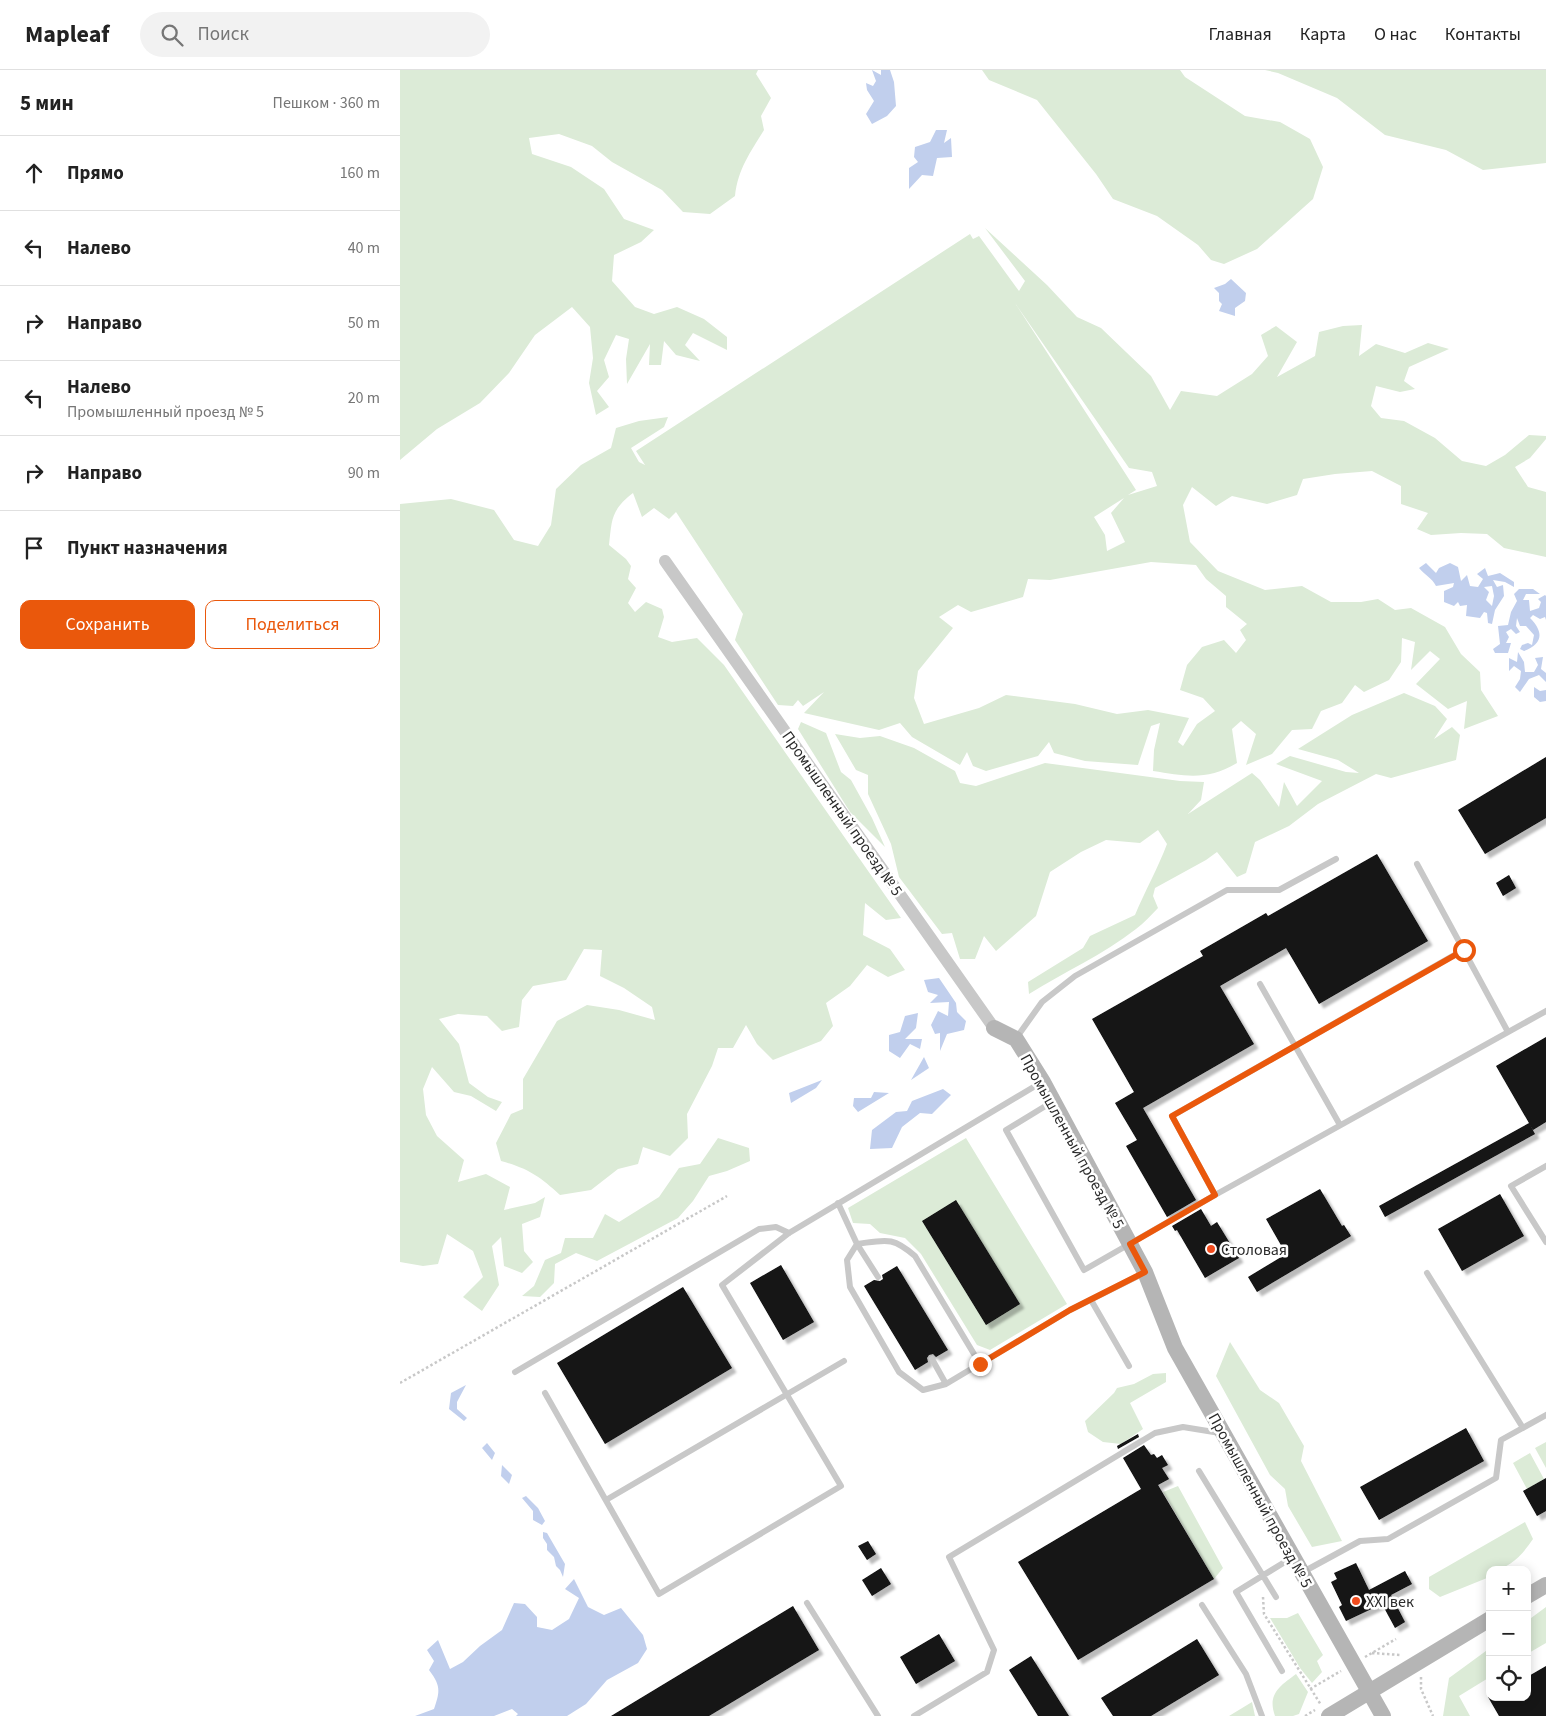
<!DOCTYPE html>
<html lang="ru">
<head>
<meta charset="utf-8">
<style>
	body { margin:0; font-family:"Source Sans 3",sans-serif; background:#f2f2f2; color:#222 }
	.controls { position:absolute; right:15px; bottom:15px; display:grid; overflow:hidden; border-radius:10px; box-shadow:0 2px 12px #0003 }
	.controls button { width:45px; height:45px; display:grid; place-items:center; padding:0; border:0; border-bottom:1px solid #e0e0e0; background:#fff; color:#222; font:25px sans-serif }
	.stop { position:absolute; width:15px; height:15px; margin:-11px; border:4px solid #ea580c; border-radius:50%; background:#fff }
	.stop.end { background:#ea580c; border-color:#fff; box-shadow:0 1px 5px #0008 }
	.list { margin:0; padding:0; list-style:none }
	h2 { display:flex; justify-content:space-between; align-items:center; height:65px; margin:0; padding:0 20px; font-size:21px }
	h2 small { font-size:16px; font-weight:400; color:#767676 }
	.list li { display:grid; grid-template-columns:32px 1fr auto; gap:15px; align-items:center; box-sizing:border-box; height:75px; padding:0 20px; border-top:1px solid #e0e0e0 }
	.list b { display:block; font-size:19px; white-space:nowrap }
	.list p { margin:0; font-size:16px; white-space:nowrap; color:#767676 }
	.list em { font-size:16px; font-style:normal; color:#767676 }
	.actions { display:flex; gap:10px; padding:15px 20px }
	.actions a { flex:1; padding:11px 0; border:1px solid #ea580c; border-radius:10px; text-align:center; font-size:18px; color:#ea580c }
	.actions .main { background:#ea580c; color:#fff }
	.icon { flex:none; width:28px; height:28px; fill:none; stroke:currentColor; stroke-width:2; stroke-linecap:round; stroke-linejoin:round }
	.map { position:relative; flex:none; width:1146px; height:1646px; overflow:hidden }
	header { display:flex; align-items:center; gap:30px; box-sizing:border-box; height:70px; padding:0 25px; background:#fff; border-bottom:1px solid #e0e0e0 }
	header strong { font-size:24px }
	nav { display:flex; gap:28px; margin-inline-start:auto; font-size:18px }
	.search { width:350px; height:45px; background:#f2f2f2; display:flex; align-items:center; gap:12px; box-sizing:border-box; padding:0 18px; border-radius:28px; color:#767676; font-size:19px }
	main { display:flex }
	aside { flex:1; background:#fff }
	.map>svg:first-child { display:block }
	.green { fill:#dcebd7; fill-rule:evenodd }
	.water { fill:#c1cfed; fill-rule:evenodd }
	.building { fill:#121212; filter:url(#shadow) }
	.lines { fill:none; stroke-linecap:round; stroke-linejoin:round }
	.path { stroke:#c8c8c8; stroke-width:2.5; stroke-dasharray:2.5 2.5; stroke-linecap:butt }
	.lane { stroke:#c8c8c8; stroke-width:6 }
	.street { stroke:#c8c8c8; stroke-width:12 }
	.secondary { stroke:#b5b5b5; stroke-width:16 }
	.route { stroke:#ea580c; stroke-width:6 }
	.poi-dot { fill:#f24c1e; stroke:#fff; stroke-width:2 }
	.labels { text-anchor:middle; stroke-width:5; stroke-linejoin:round; paint-order:stroke }
	.street-label { font-size:16px; fill:#2b2b2b; stroke:#fff }
	.poi-label { font-size:16px; fill:#2b2b2b; stroke:#fff; text-anchor:start }
</style>
</head>
<body>
<header>
<strong>Mapleaf</strong>
<div class="search"><svg class="icon" aria-label="search" viewBox="0 0 24 24"><circle cx="10" cy="10" r="6"/><path d="M15 15l6 6"/></svg>Поиск</div>
<nav><a>Главная</a><a>Карта</a><a>О нас</a><a>Контакты</a></nav>
</header>
<main>
<aside>
<h2>5 мин<small>Пешком · 360 m</small></h2>
<ul class="list">
<li><svg class="icon" aria-label="ahead" viewBox="0 0 24 24"><path d="M12 20V5M6 11l6-6 6 6"/></svg><div><b>Прямо</b></div><em>160 m</em></li>
<li><svg class="icon" aria-label="left" viewBox="0 0 24 24"><path d="M17 20v-9H6M10 6l-5 5 5 5"/></svg><div><b>Налево</b></div><em>40 m</em></li>
<li><svg class="icon" aria-label="right" viewBox="0 0 24 24"><path d="M7 20v-9h11M14 6l5 5-5 5"/></svg><div><b>Направо</b></div><em>50 m</em></li>
<li><svg class="icon" aria-label="left" viewBox="0 0 24 24"><path d="M17 20v-9H6M10 6l-5 5 5 5"/></svg><div><b>Налево</b><p>Промышленный проезд № 5</p></div><em>20 m</em></li>
<li><svg class="icon" aria-label="right" viewBox="0 0 24 24"><path d="M7 20v-9h11M14 6l5 5-5 5"/></svg><div><b>Направо</b></div><em>90 m</em></li>
<li><svg class="icon" aria-label="arrive" viewBox="0 0 24 24"><path d="M6 21V4h12l-3 4 3 4H6"/></svg><div><b>Пункт назначения</b></div></li>
</ul>
<div class="actions"><a class="main">Сохранить</a><a>Поделиться</a></div>
</aside>
<div class="map">
<svg width="1146" height="1646" viewBox="0 0 1146 1646">
	<defs>
		<filter id="shadow"><feDropShadow dx="4.5" dy="4.5" stdDeviation="1" flood-color="#0004"/></filter>
	</defs>
	<rect width="100%" height="100%" fill="#fff"/>
	<path class="green" d="M0,0H358L356,4L371,28L361,46L364,60C350,83 338,99 335,126L310,144L283,142L262,120L212,92L192,76L159,64L129,68L132,84L171,97L204,119L224,149L254,160L241,172L214,185L212,211L235,237L254,244L277,237L304,249L327,267V280L293,263L285,275L300,291L276,285L264,271L261,295H249L250,274L227,314L226,289L229,269L216,265L204,290L209,307L197,321L209,337L196,345L189,313L193,288L190,257L172,237L135,265L109,303L80,333L37,359L0,390Z
		M582,0H780L785,7L845,46L880,52L910,69L923,97L913,129L857,179L824,194L811,190L798,175L757,146L713,129L696,104L637,30L589,10Z
		M865,0H1146V93L1083,100L1046,80L985,65L937,28L878,3Z
		M585,158L647,215L677,247L701,258L751,306L770,340L781,321L817,326L852,304L868,286L861,265L876,256L897,272L877,307L915,286L919,262L943,256L962,255L959,286L976,274L1005,283L1028,273L1049,279L1009,297L1004,311L1015,319L1000,322L976,316L971,336L981,348L1004,351L1035,368L1062,391L1086,396L1105,385L1129,365L1146,366V369L1130,388L1115,397L1128,417L1146,422V487L1104,478L1087,464L1061,463L1031,465L1017,459L1028,443L1001,434V416L972,401L935,404L903,409L897,425L867,434L832,426L816,436L792,417L783,435L790,472L818,501L865,520L902,516L931,532H961L978,529L995,540L1011,538L1045,557L1061,584L1080,602L1081,620L1098,646L1064,659L1067,631L1048,639L1016,614L1040,589L1030,581L1011,600L1015,572L1002,568L1001,592L989,610L964,622L955,615L942,633L921,641L912,659L892,660L872,684L846,695L856,664L841,651L832,659L837,693C807,711 785,706 753,701L754,680L760,653L751,656L738,695L685,691L654,683L649,672L638,686L586,701L573,696L567,682L560,695L512,667L500,653L479,660L404,643L424,622L403,636L398,630L393,636L378,635L335,570L343,544L276,442L269,449L254,438L242,447L233,423C211,440 212,449 209,475L226,489L231,496L228,509L236,518L228,533L235,542L246,532L262,539L264,547L258,567L272,572L297,568L324,595L501,848L486,850L465,833L463,865L490,879L505,900L488,907L467,895L450,916L426,933L433,956L421,971L373,990L357,974L346,955L333,978H318L312,996L287,1044L288,1068L270,1086L243,1077L238,1094L218,1099L191,1120L160,1125C139,1106 129,1099 101,1091L96,1073L111,1044L123,1039V1009L157,951L187,935L219,940L255,950L252,937L224,918L200,906L202,880L184,879L166,910L133,916L122,930L119,957L102,961L87,946L58,944L39,949L59,974L69,1013L88,1027L102,1032L96,1041L71,1026L54,1022L32,997L23,1019L26,1045L37,1066L64,1090L58,1112L86,1104L110,1117L104,1140L135,1133L145,1127L140,1147L122,1154L124,1181L133,1192L122,1203L104,1196L101,1167L92,1176L99,1215L82,1241L63,1227L83,1207L73,1181L47,1164L38,1194L23,1196L0,1192V434L51,429L94,440L114,470L138,476L151,455L156,419L181,395L211,378L216,358L239,351L268,347L264,357L231,378L239,392L245,395L236,381L570,164L573,169L579,166L619,221L625,211ZM615,233L729,398L752,402L757,416L728,425L736,420ZM724,428L711,443L725,472L707,481L705,465L694,447ZM751,492L796,495L806,509L826,526V537L847,554L840,560L846,570L836,583L824,570L802,577L787,595L780,620L803,628L815,641L797,654L783,676L778,672L789,648L748,640L717,644L675,634L606,625L579,638L524,654L514,628L518,601L553,558L539,547L558,535L571,542L623,527L628,509L650,510Z
		M1004,623L1035,636L1047,649L1034,669L1052,657L1060,665L1056,690L991,708L976,704L918,734L889,756L855,772L846,803L837,807L817,782L806,790L755,818L753,826L758,838C751,845 744,853 736,859C703,885 664,902 629,924L628,912L683,878L690,866L735,845C745,821 758,798 767,774L758,760L740,773L706,770L681,782L650,802L636,846L596,881L584,866L575,889H560L552,863L542,864L499,807L491,774L468,724V705L456,700L435,664L460,668L480,666L514,678L555,701L560,713L576,716L645,693L780,711L804,712L801,730L788,744L852,703L860,710L879,737L884,712L897,736L922,711L876,694L890,686L946,702L959,703L938,690L898,679L952,645Z
		M401,652L426,663L441,702L451,710L472,748L485,777L450,742L398,659Z
		M318,1068L349,1078L350,1091L327,1101L309,1106L293,1131L278,1148L197,1191L176,1183L155,1194L154,1213L140,1227L122,1226L134,1216L145,1190L161,1183L165,1168H193L205,1144L219,1152L259,1127L279,1098L300,1094Z
		M566,1068L667,1234L590,1280L577,1275L521,1184L505,1168L480,1163L470,1154L453,1153L448,1138Z
		M830,1272L860,1320L879,1333L904,1376L901,1391L942,1471L912,1477L888,1436L885,1419L870,1405L816,1306Z
		M766,1303V1312L730,1333L743,1359L721,1374L703,1372L688,1362L685,1351L714,1323L717,1318L734,1314L753,1304Z
		M1146,1372V1398L1135,1378Z
		M1130,1383L1144,1409L1127,1419L1113,1393Z
		M778,1416L823,1498L814,1509L763,1422Z
		M1125,1452L1133,1469C1123,1484 1109,1500 1090,1500V1506L1087,1508L1040,1527L1029,1519V1507Z
		M1146,1537V1573L1127,1584V1551Z
		M898,1543L923,1585L917,1591L922,1602L912,1613L900,1598L870,1548H887Z
		M1090,1578V1607L1059,1626L1070,1646H1043L1049,1608Z
		M896,1604L908,1622L899,1644L893,1646H875C867,1624 880,1616 896,1604Z
		M852,1632L855,1646H829Z"/>
	<path class="water" d="M472,0L481,5V0H490L494,12L496,36L487,46L472,54L466,44L474,31L467,20L466,13L473,16L476,11Z
		M536,60H547L544,73L551,68L552,87L537,88L533,106L522,105L509,119V98L518,92L514,87L515,77L530,72Z
		M831,209L846,223L845,231L835,238V246L819,241L822,234L819,231V223L814,218L825,214Z
		M1026,493L1036,503L1039,498L1050,493L1058,497L1061,511L1067,505L1070,516L1078,517L1083,509L1077,504L1085,498L1088,506L1100,503L1114,512V517L1105,512L1093,510L1097,517L1103,515L1104,526L1095,540L1092,554L1088,553L1087,543L1084,542L1080,548L1066,546L1067,535L1060,536L1058,532L1054,536L1044,532V521L1053,517L1054,513L1036,516C1032,508 1025,505 1019,498ZM1092,516L1094,526L1092,536L1086,530L1089,522L1084,517Z
		M1119,519H1133L1140,524H1126L1123,530H1129L1130,541L1139,538L1141,532L1138,529L1145,525L1146,526V550L1145,547L1140,549L1133,545L1130,548C1144,562 1143,574 1124,581L1120,579L1122,575L1128,573L1132,575L1134,565L1126,556H1120L1117,548L1116,556L1120,562L1116,564L1111,559L1106,562L1109,567L1106,573H1111L1108,583H1095L1093,579L1100,574L1098,556L1108,555L1111,542L1117,531L1114,524Z
		M1118,582L1124,592L1125,602H1134L1138,595L1135,588L1143,587L1141,599L1146,603V612L1139,605L1129,609L1120,622L1115,617L1120,609L1121,601L1114,596L1109,601V588L1117,592Z
		M1134,617L1140,621L1146,620V631L1140,632L1134,627Z
		M539,908L556,933L557,942L566,951L564,960L547,964L540,981V963L535,964L531,955L538,941L548,946L549,932L530,933L538,925L528,922L524,910Z
		M518,943L516,958L505,969H522L520,979L510,974L500,988L489,981V965L500,962L505,946Z
		M524,987L529,998L511,1010Z
		M422,1010L416,1018L391,1033L389,1023Z
		M543,1019L551,1025L532,1044L520,1043L502,1057L492,1078L470,1079L472,1060L496,1042L507,1041L512,1031Z
		M474,1022L489,1023L458,1042L453,1036L454,1028H471Z
		M66,1315L57,1332V1339L67,1348L64,1351L49,1339L51,1323Z
		M87,1373L95,1383L92,1390L82,1378Z
		M102,1395L112,1405L109,1414L101,1406Z
		M126,1426L138,1438L145,1451L142,1455L133,1450V1441L122,1428Z
		M143,1462L147,1463L165,1494L163,1507L160,1500L156,1496L154,1487L147,1480V1474L143,1468Z
		M174,1509L188,1537L204,1545L221,1538L243,1565L247,1579L238,1593L207,1610L186,1634L167,1646H116L118,1644L112,1639L94,1646H15L34,1639C40,1621 41,1616 29,1600L34,1591L27,1580L38,1570L50,1599L63,1592L80,1576L102,1560L114,1533L125,1534L137,1547V1557L152,1560L169,1549L179,1528L165,1519Z"/>
	<path class="building" d="M1146,687V748L1085,784L1058,740Z
		M977,784L1028,871L919,934L886,878L820,916L854,974L743,1038L796,1130L767,1147L726,1076L737,1070L715,1033L734,1022L692,949L803,886L800,881L866,843L868,846Z
		M1109,805L1116,818L1103,826L1096,813Z
		M1146,967V1052L1133,1060L1096,996Z
		M1129,1053L1135,1064L985,1147L979,1136Z
		M920,1119L942,1156L944,1155L951,1166L857,1222L848,1207L886,1184L866,1149Z
		M1100,1124L1124,1166L1062,1201L1038,1159Z
		M556,1130L620,1234L586,1255L522,1151Z
		M801,1139L811,1156L817,1152L839,1188L805,1208L777,1160L775,1161L772,1156Z
		M381,1195L414,1252L383,1270L350,1213Z
		M497,1196L548,1280L536,1287L533,1284L529,1285L527,1288L528,1292L515,1300L464,1216L474,1210L480,1211L483,1209L482,1205Z
		M283,1217L332,1298L205,1374L157,1293Z
		M1066,1358L1084,1391L979,1450L960,1417Z
		M738,1364L739,1367L718,1379L717,1376Z
		M744,1375L751,1385L754,1384L757,1388L762,1385L768,1395L762,1398L769,1409L758,1415L814,1509L678,1590L618,1492L741,1419L723,1388Z
		M1146,1408V1441L1137,1446L1123,1421Z
		M468,1471L476,1484L467,1490L458,1476Z
		M956,1493L969,1520L1005,1501L1012,1514L991,1525L1005,1552L995,1558L982,1534L946,1551L939,1537L942,1535L931,1512L937,1509L934,1503Z
		M481,1498L491,1514L472,1526L462,1510Z
		M393,1536L419,1580L309,1646H211Z
		M539,1564L555,1591L516,1614L500,1587Z
		M797,1569L819,1605L751,1646H713L701,1628Z
		M631,1586L669,1646H638L609,1600Z
		M1146,1596V1646H1099L1088,1627H1127V1607Z"/>
	<g class="lines">
		<path class="path" d="M0,1313L327,1126
			M863,1527L864,1544L921,1635
			M972,1583L1000,1585
			M965,1587L996,1569
			M1021,1607V1619L1033,1646
			M910,1619L941,1601
			M905,1646L915,1640"/>
		<path class="lane" d="M1017,794L1108,962
			M860,914L940,1055
			M617,967L642,932L675,906L827,820H879L936,789
			M652,1032L606,1060L684,1200L815,1125L1146,941
			M1146,1096L1111,1116L1146,1172
			M815,1125L772,1046L1063,880
			M438,1133L457,1174L478,1207
			M1027,1203L1123,1358
			M691,1230L729,1296
			M532,1289L546,1314L670,1240L744,1203
			M115,1302L359,1159L376,1157L389,1163
			M546,1314L523,1320L499,1302L450,1217L447,1190L457,1174C486,1170 492,1166 515,1186L580,1294
			M145,1323L259,1524L441,1416L322,1215L389,1163L642,1012
			M799,1401L876,1527
			M206,1430L444,1291
			M903,1502L960,1471L988,1469L1096,1408L1101,1370L1146,1345
			M407,1533L478,1646
			M802,1535L846,1604L862,1646
			M882,1601L836,1522L893,1487
			M514,1646L587,1602L594,1580L549,1487L755,1363L783,1357L820,1363"/>
		<path class="street" d="M265,491L594,958"/>
		<path class="secondary" d="M594,958L616,969L643,1012L745,1202L775,1278L983,1646
			M1127,1526L1146,1515
			M929,1646L1090,1549"/>
	</g>
	<g class="lines">
		<path class="route" d="M580,1294L670,1240L745,1202L730,1174L815,1125L772,1046L1064,880"/>
	</g>
	<g class="poi-dot">
		<circle cx="811" cy="1179" r="5"/>
		<circle cx="956" cy="1531" r="5"/>
	</g>
	<g class="labels">
		<g class="street-label">
			<text transform="translate(443 743) rotate(55)" y="6">Промышленный проезд № 5</text>
			<text transform="translate(673 1071) rotate(61)" y="6">Промышленный проезд № 5</text>
			<text transform="translate(861 1430) rotate(61)" y="6">Промышленный проезд № 5</text>
		</g>
		<g class="poi-label">
			<text x="821" y="1185">Столовая</text>
			<text x="966" y="1537">XXI век</text>
		</g>
	</g>
</svg>
<div class="controls">
<button>+</button>
<button>−</button>
<button><svg class="icon" aria-label="locate" viewBox="0 0 24 24"><circle cx="12" cy="12" r="6"/><path d="M12 2v4M12 18v4M2 12h4M18 12h4"/></svg></button>
</div>
<div class="stop" style="left:1064px;top:880px"></div>
<div class="stop end" style="left:580px;top:1294px"></div>
</div>
</main>
</body>
</html>
